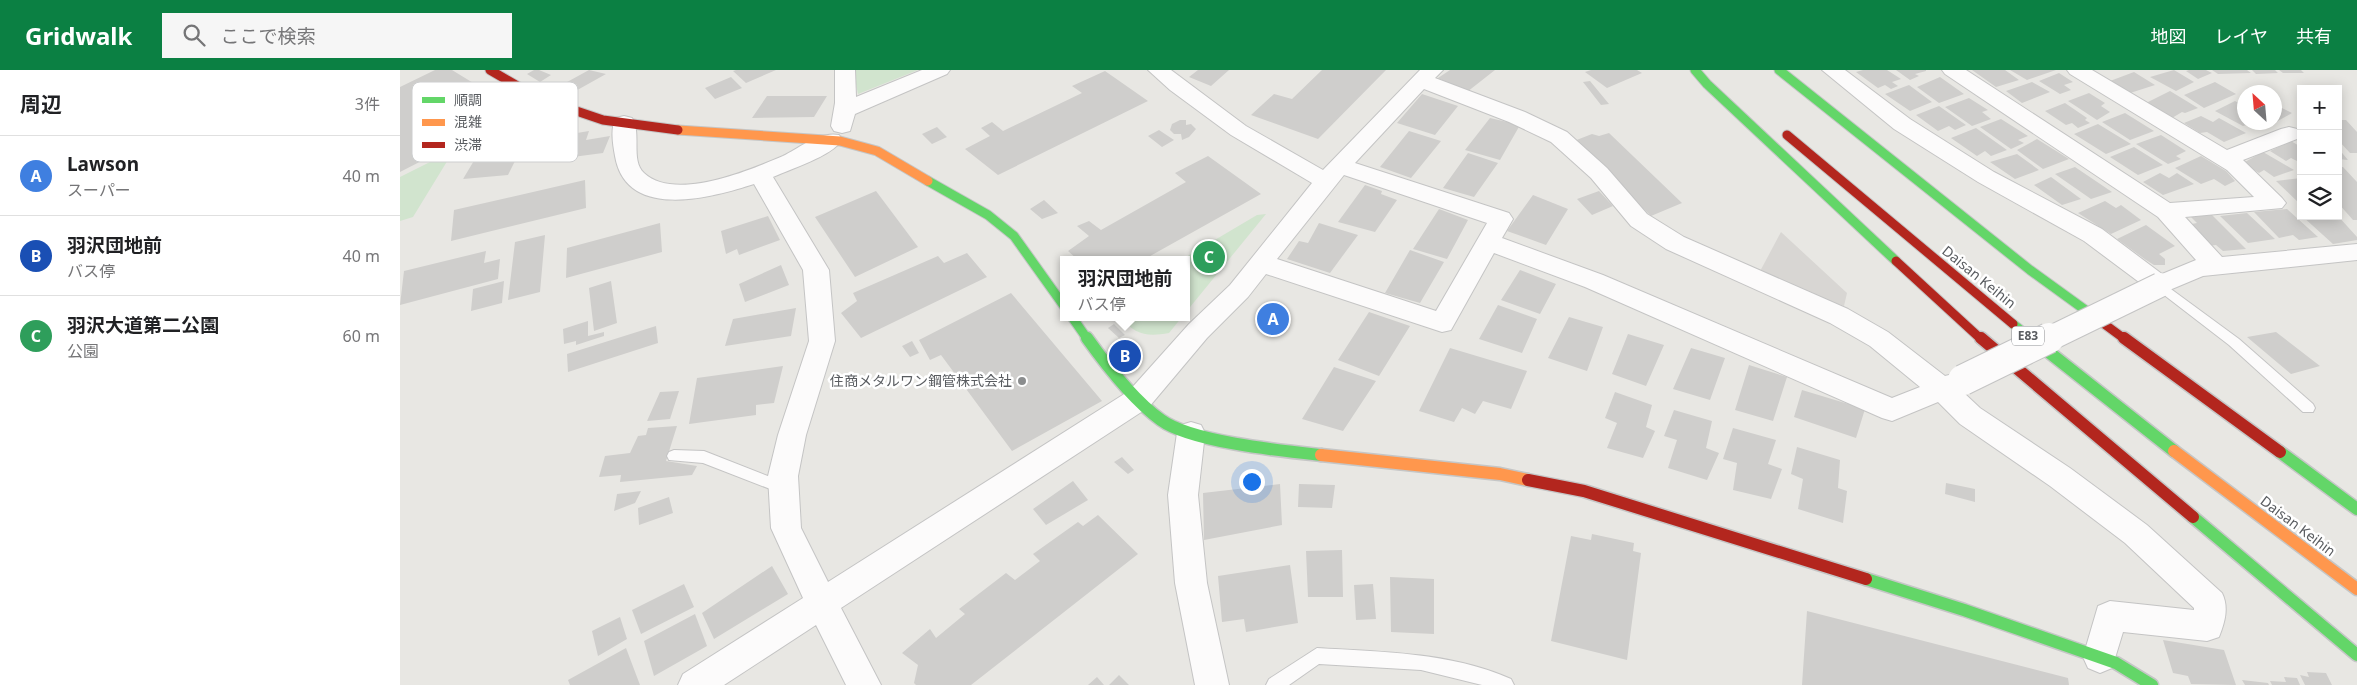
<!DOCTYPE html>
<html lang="ja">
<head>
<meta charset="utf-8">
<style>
	body { margin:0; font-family:"Noto Sans","Noto Sans JP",sans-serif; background:#f6f6f6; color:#202124 }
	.controls { position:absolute; right:15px; top:15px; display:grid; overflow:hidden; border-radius:0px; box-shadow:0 2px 12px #0003 }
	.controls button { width:45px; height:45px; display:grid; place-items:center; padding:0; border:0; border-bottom:1px solid #e0e0e0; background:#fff; color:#202124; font:25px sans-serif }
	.compass { position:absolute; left:1837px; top:15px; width:45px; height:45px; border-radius:50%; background:#fff; box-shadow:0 2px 12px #0003; rotate:334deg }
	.you { position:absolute; left:851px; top:411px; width:18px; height:18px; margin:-12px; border:4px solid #fff; border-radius:50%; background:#1a73e8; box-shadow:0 0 0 8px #1a73e833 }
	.badge { display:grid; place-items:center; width:32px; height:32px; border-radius:50%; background:#0b8043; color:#fff; font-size:16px; font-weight:700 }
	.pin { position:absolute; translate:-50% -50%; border:2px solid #fff; box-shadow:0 1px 5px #0006 }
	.popup { position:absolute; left:660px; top:186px; width:130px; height:65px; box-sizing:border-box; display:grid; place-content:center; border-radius:0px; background:#fff; filter:drop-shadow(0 1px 4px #0005); font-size:16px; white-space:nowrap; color:#757577 }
	.popup b { font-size:19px; color:#202124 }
	.popup::after { content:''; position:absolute; left:50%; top:100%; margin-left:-10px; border:10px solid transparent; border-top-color:#fff }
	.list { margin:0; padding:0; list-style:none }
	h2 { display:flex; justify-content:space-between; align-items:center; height:65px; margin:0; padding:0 20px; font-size:21px }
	h2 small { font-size:16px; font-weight:400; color:#757577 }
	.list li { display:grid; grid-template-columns:32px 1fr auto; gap:15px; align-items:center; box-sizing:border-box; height:80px; padding:0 20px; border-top:1px solid #e0e0e0 }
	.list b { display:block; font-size:19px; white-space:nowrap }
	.list p { margin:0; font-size:16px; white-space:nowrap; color:#757577 }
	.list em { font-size:16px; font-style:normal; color:#757577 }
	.icon { flex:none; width:28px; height:28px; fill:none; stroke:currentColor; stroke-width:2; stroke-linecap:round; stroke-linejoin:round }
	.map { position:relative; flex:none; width:1957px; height:615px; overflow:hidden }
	header { display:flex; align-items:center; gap:30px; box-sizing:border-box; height:70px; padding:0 25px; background:#0b8043; color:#fff }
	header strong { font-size:24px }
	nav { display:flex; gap:28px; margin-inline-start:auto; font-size:18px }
	.search { width:350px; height:45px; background:#f6f6f6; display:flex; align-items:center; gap:12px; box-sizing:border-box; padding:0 18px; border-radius:0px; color:#757577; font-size:19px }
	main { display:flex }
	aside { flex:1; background:#fff }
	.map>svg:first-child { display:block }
	.industrial { fill:#d8d6d3 }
	.green { fill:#d1e4ce }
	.building { fill:#cfcecc }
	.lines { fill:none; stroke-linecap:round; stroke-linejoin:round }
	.lane-casing { stroke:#c4c4c4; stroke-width:2 }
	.street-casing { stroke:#c4c4c4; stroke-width:2 }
	.fast-far1-casing { stroke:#c5c6c6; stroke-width:11 }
	.fast-casing { stroke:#c5c6c6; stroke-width:15 }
	.slow-far1-casing { stroke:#c5c6c6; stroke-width:11 }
	.slow-casing { stroke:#c5c6c6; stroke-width:15 }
	.jam-far1-casing { stroke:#c5c6c6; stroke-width:11 }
	.jam-casing { stroke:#c5c6c6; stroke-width:15 }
	.lane { fill:#fcfbfb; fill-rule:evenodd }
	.street { fill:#fcfbfb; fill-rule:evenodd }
	.fast-far1 { stroke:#63d668; stroke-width:9 }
	.fast { stroke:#63d668; stroke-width:12 }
	.slow-far1 { stroke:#ff974d; stroke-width:9 }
	.slow { stroke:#ff974d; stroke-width:12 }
	.jam-far1 { stroke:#b3261e; stroke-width:9 }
	.jam { stroke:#b3261e; stroke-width:12 }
	.street-bridge-far1-casing { stroke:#c4c4c4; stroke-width:26; stroke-linecap:butt }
	.street-bridge-casing { stroke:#c4c4c4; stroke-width:32; stroke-linecap:butt }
	.street-bridge-far1 { stroke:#fcfbfb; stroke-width:24 }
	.street-bridge { stroke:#fcfbfb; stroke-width:30 }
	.poi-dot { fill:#8b8d8e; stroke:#fff; stroke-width:2 }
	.labels { text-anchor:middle; stroke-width:5; stroke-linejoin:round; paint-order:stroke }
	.shield { fill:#fff; stroke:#8b8d90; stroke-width:1 }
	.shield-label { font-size:12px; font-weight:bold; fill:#595c60 }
	.street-label { font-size:14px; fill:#595c60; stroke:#fff }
	.poi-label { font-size:14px; fill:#595c60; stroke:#fff; text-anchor:end }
	.key { fill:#fff; stroke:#cdcecf; stroke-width:1 }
	.key-label { font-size:14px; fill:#595c60 }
</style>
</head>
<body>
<header>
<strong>Gridwalk</strong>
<div class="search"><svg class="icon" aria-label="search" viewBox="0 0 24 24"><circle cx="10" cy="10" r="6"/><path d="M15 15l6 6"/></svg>ここで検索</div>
<nav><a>地図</a><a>レイヤ</a><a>共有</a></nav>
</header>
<main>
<aside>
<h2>周辺<small>3件</small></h2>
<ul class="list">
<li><span class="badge" style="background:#3f7fe0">A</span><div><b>Lawson</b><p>スーパー</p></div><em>40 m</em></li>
<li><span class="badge" style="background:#1a4fb4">B</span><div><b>羽沢団地前</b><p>バス停</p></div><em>40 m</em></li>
<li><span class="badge" style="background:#2e9e5b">C</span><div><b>羽沢大道第二公園</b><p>公園</p></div><em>60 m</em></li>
</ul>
</aside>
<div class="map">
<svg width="1957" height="615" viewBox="0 0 1957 615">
	<rect width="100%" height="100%" fill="#e8e7e3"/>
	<path class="industrial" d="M1381,162L1447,223L1444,236L1358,205Z"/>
	<path class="green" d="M453,0H518L458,24Z
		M54,80L13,147L0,151V107Z
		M866,144L786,242V190H781L857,145Z
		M720,247H782L769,263C747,267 735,265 720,247Z"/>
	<path class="building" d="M35,0H52L119,41L0,102V17Z
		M134,0H139L151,5L140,12L127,4Z
		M189,0L206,4L172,23L158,17Z
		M336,0H376L346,13L333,1Z
		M798,0H829L811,16L789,7Z
		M922,0H986L918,69L851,45L874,24L892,29Z
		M1050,0H1095L1067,22L1038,8Z
		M1191,0H1237L1242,3L1207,18L1185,2Z
		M1463,0H1487L1501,9L1492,12L1498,16L1491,19L1485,15L1478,18L1456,2Z
		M1496,0H1526V1L1515,4L1519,6L1510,10Z
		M1572,0H1605L1619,10L1596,17Z
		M1610,0H1656L1627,10Z
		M1774,0L1794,12L1776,21L1750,7Z
		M1789,0H1806L1812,3L1798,9L1786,1Z
		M1812,0H1847L1851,3L1818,4Z
		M1852,0H1875L1878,3L1856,4Z
		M1879,0H1901L1904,3H1883Z
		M705,1L748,31L598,105L565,79L590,66L581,58L592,52L603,61L682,23L672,16Z
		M1734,2L1755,15L1730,23L1710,11Z
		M1659,3L1673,12L1664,15L1671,20L1660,24L1639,11Z
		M331,7L342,18L315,29L305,18Z
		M1540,7L1564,24L1539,33L1517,17Z
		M1190,11L1209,34L1201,35L1183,12Z
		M1632,12L1650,22L1622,33L1606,21Z
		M1815,12L1836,24L1804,38L1784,25Z
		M1509,15L1532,32L1510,41L1485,24Z
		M1770,21L1798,38L1785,43L1782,42L1772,48L1746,33Z
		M1689,23L1705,33L1701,36L1710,42L1697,50L1668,31Z
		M1022,24L1058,36L1035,65L997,53Z
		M367,26H427L414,47L352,48Z
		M1569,28L1588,40L1582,42L1591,49L1572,56L1545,37Z
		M1835,31L1844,36V52L1853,53L1843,56L1815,41Z
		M1665,33L1687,48L1685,50L1690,53L1678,58L1672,53L1666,55L1645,41Z
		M1874,34L1892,43L1876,52Z
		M1539,36L1566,55L1555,60L1549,56L1538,61L1516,45Z
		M134,41L155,49L138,58L121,57L113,52Z
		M1725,43L1754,61L1730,70L1702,52Z
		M1801,46L1813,52L1819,48L1846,63L1824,72L1807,62L1800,63L1784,53Z
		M1090,48L1120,55L1100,90L1065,80Z
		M1601,49L1628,66L1618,70L1624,73L1611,79L1580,57Z
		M780,50H786V55L791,54L796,59L789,67L782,70L781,64H774L770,60L772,54Z
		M1938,50H1946L1957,62V83H1950L1938,70Z
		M1698,54L1731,74L1706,84L1674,64Z
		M537,57L547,67L532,74L522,64Z
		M1576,58L1607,80L1591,86L1585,81L1577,86L1551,68Z
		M759,60L774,70L762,77L748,66Z
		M130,61L108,105L63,109L90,64Z
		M189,61L186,70L210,66L203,83L165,88L177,63Z
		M1009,61L1041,71L1011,108L980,97Z
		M1209,63L1282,133L1251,146L1174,71L1192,64L1199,66Z
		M1761,65L1786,81L1776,86L1781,89L1768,94L1736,74Z
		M169,66L159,88L138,90L149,68Z
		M1637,69L1669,89L1643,99L1617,80Z
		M1891,71L1901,77V93L1891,88L1886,91L1870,81Z
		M1734,77L1763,95L1738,105L1710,87Z
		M1938,78L1948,90L1938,89Z
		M1863,82L1894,100L1874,107L1864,100L1859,103L1843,93Z
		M1068,83L1098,93L1074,127L1043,118Z
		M1617,84L1639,100L1615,109L1590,92Z
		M808,86L861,124L743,190H678L668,181L689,166L677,156L689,151L701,160L786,112L775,103Z
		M1801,86L1826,101L1835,111L1825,116L1814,109L1801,114L1775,98Z
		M1675,97L1712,122L1691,129L1655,104Z
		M1938,97H1943L1957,112V150H1953L1938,133Z
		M1760,103L1769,108L1777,103L1794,114L1763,125L1743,112Z
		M1651,107L1681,129L1662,135L1634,115Z
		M1901,108V135L1876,111Z
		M185,110L186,138L51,171L54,140Z
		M965,115L982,121L981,124L997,130L975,162L938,152Z
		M476,121L518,177L455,207L415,147Z
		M1199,121L1213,136L1192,145L1177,129Z
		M1133,125L1168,139L1146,175L1107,161Z
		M644,130L658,143L642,149L630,139Z
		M1705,131L1716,138L1721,135L1741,150L1711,164L1678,143Z
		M1039,139L1068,150L1047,189L1013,179Z
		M1887,139L1918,167L1899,170L1893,165L1879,168L1854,142Z
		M1847,143L1875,169L1848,173L1820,146Z
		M1812,145L1846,179L1823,181L1816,175L1807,176L1786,155L1797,153L1791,147Z
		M368,146L380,170L339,185L337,179L326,184L321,161Z
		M1902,146H1938L1957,167V170L1933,174Z
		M260,153L262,182L166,208L167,178Z
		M919,153L958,165L930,203L887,189L899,171L908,173Z
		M1746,155L1775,176L1759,184L1765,189V195H1754L1746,190L1717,169Z
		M145,165L140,222L108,230L115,172Z
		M1010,180L1044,192L1020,233L985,223Z
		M86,181L84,193L100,189L98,209L0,235L4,201Z
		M567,183L587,207L461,268L441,243L457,231L453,223L538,186L544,193Z
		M381,195L389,215L345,232L339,214Z
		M1120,200L1156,214L1140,244L1101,230Z
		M104,211L102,233L71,241L73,219Z
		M211,211L217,253L194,261L189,218Z
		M611,223L702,331L612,381L541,285L530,290L519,270Z
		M1098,235L1137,249L1122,283L1079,269Z
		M396,238L391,266L325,276L333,249Z
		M969,242L1010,256L979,306L938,290Z
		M1169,247L1203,257L1187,301L1148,288Z
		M188,251V266L204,262V266L176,275V271L164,274L163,259Z
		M714,254L725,265L719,268L708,258Z
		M256,256L258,273L168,302L167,284Z
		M1876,262L1920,296L1891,304L1847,267Z
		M1228,264L1264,275L1246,316L1212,304Z
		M512,271L519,283L510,287L502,276Z
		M1050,278L1127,301L1111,339L1083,331L1075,344L1062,338L1054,352L1019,341Z
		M1291,278L1325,288L1310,330L1273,319Z
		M1349,295L1387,307L1373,351L1335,340Z
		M383,296L374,333L356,335V345L289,354L297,308Z
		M934,297L976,311L943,361L902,349Z
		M1402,320L1465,339L1456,368L1394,347Z
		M279,321L270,349L247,351L260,322Z
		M1215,322L1252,335L1246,357L1255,361L1243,388L1207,378L1217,353L1205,348Z
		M1274,340L1312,351L1306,378L1319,383L1307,410L1268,398L1277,370L1264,366Z
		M277,356L266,391L297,396L292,405L220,412L221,405L199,407L205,386L230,383L238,366L246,365L248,358Z
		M1333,358L1376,370L1368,394L1382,399L1371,429L1333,420L1337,393L1323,389Z
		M1397,377L1440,390L1438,418L1447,421L1443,453L1398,439L1403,409L1391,404Z
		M722,387L734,400L728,404L714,392Z
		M673,411L688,430L646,455L633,439Z
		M1546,413L1575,419V432L1545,424Z
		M880,414L882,455L804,470L803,423Z
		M899,414L935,415L932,438L898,437Z
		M241,421L235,433L214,441L217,424Z
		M269,427L273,443L239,455L238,438Z
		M698,445L738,484L571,615H516L514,613L518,595L502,583L530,559L536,568L565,544L559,539L606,503L615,510L640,491L633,484L678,452L683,456Z
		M1192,464L1234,473L1233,481L1241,483L1227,590L1151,571L1171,466L1191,470Z
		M942,480L943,527H908L906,481Z
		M890,495L898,553L846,562L844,549L822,552L818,506Z
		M372,496L388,524L314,569L302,543Z
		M990,507L1034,509V564L991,562Z
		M284,514L294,537L241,564L232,540Z
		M973,514L976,549L956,550L954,515Z
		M1407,541L1668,608L1669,615H1402Z
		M295,544L307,576L254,606L244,571Z
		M220,547L227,569L198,586L192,561Z
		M1763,570L1824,580L1836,615L1791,614L1788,606L1773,603Z
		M226,578L240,615H170L168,610Z
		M1907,602L1926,603L1932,615H1905L1900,605L1909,607Z
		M719,605L729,615H709Z
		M697,607L704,615H688Z
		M1884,607L1897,608L1900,615H1872L1870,611L1886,612Z
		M1842,610L1868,613L1869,615H1845Z"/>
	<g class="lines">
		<g class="lane-casing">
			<path id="lane" d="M1760,211L1839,269L1913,334L1915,338L1913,342H1903L1829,275L1755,218L1754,215Z
				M274,380L304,381L388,414L390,418L388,422L383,424L303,393L269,390L267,386L269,382Z
				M917,578C982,582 1050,582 1111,609L1114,615H1082L1021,600L919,594L889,615H866L869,609Z"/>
		</g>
		<g class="street-casing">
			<path id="street" d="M435,0H455L456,27L522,0H550L547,4L455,44L450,61L442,63L434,61L431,56L435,33Z
				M748,0H771L846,56L923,100L1020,0H1043L1035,8L1125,42L1167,62L1207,98L1247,144L1284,167L1448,239L1488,262L1545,306L1557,303L1567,306L1571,313L1567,320L1563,322L1580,338L1670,398L1747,455L1822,523C1829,537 1825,552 1819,567L1807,571L1723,562L1712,598L1700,603L1688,598L1683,587L1698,536L1710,531L1794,540V538L1725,473L1650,416L1560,354L1538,332L1492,351L1482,348L1185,217L1094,183L1051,260L1042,262L866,204L848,227L807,268L749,337L441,538L481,615H446L416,555L324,615H278L283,604L403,528L371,458L368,406L378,365L409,271L403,200L354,114C311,128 226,151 215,86C213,75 210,58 216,48L224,46L232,48C242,63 230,90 244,103C275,132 350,100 383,86C399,78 420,61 439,65L442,70C432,86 391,99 373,107L429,200L435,271L406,365L398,406L401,458L428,512L729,321L789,254L830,215L912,113L831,65L770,20ZM1024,19L1109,52L1151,72L1191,108L1231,156L1266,179L1430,253L1470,276L1520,317L1492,328L1203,205L1102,168L1113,149L1109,143L955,93ZM944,105L1087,153L1036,241L877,189Z
				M1422,0H1445L1510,49L1594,102L1702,159L1762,204L1796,190L1758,147L1545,4L1542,0H1566L1770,133L1854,127L1827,100L1670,4L1667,0H1692L1827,80L1881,59L1889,57L1897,59L1900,64L1897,69L1843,90L1882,128L1886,133L1882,138L1785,147L1822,187L1957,174V190L1803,206L1760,224L1751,221L1684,171L1578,112L1494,59Z
				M791,352L801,355L805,363L798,425L807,513L829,615H795L775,513L768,425L777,363L781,355Z"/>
		</g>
		<g class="fast-far1-casing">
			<path id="fast-far1" d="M1295,0L1307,14L1496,191
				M1379,0L1630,200L1688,242
				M528,111L588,145L614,166L664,236
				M672,247L688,270
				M1613,254L1633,270"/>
		</g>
		<g class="fast-casing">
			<path id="fast" d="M687,268C707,296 733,330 761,350C791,372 883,381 921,385
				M1631,268L1774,381
				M1880,382L1957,439
				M1793,447L1957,585
				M1466,509L1564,540L1716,593L1752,615"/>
		</g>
		<g class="slow-far1-casing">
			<path id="slow-far1" d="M278,60L440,71L477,81L528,111"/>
		</g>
		<g class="slow-casing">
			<path id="slow" d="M1774,381L1957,519
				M921,385L1100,404L1128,410"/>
		</g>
		<g class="jam-far1-casing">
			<path id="jam-far1" d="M90,0L138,28L203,50L278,60
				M1387,65L1613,254
				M1496,191L1582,270
				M1688,242L1726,270"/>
		</g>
		<g class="jam-casing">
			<path id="jam" d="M1581,268L1793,447
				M1724,268L1880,382
				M1128,410L1184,421L1466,509"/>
		</g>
		<use href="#lane" class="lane"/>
		<use href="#street" class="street"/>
		<use href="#fast-far1" class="fast-far1"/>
		<use href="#fast" class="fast"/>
		<use href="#slow-far1" class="slow-far1"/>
		<use href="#slow" class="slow"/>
		<use href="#jam-far1" class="jam-far1"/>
		<use href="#jam" class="jam"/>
		<g class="street-bridge-far1-casing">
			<path id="street-bridge-far1" d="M1647,270L1760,215"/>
		</g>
		<g class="street-bridge-casing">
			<path id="street-bridge" d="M1563,310L1649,268"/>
		</g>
		<use href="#street-bridge-far1" class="street-bridge-far1"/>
		<use href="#street-bridge" class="street-bridge"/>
	</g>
	<circle class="poi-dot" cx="622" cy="311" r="5"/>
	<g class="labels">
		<rect class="shield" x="1612" y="256.5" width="32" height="19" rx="4"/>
		<g class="shield-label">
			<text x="1628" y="270">E83</text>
		</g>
		<g class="street-label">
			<text transform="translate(1579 207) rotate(39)" y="5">Daisan Keihin</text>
			<text transform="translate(1898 456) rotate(37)" y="5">Daisan Keihin</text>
		</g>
		<g class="poi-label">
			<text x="612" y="316">住商メタルワン鋼管株式会社</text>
		</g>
	</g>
	<rect x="12" y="12" width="166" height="80" rx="8" class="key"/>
	<rect x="22" y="27" width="23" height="6" fill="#63d668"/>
	<rect x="22" y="49" width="23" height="7" fill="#ff974d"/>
	<rect x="22" y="72" width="23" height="6" fill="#b3261e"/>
	<g class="key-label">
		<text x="54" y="35">順調</text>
		<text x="54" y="57">混雑</text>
		<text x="54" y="80">渋滞</text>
	</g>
</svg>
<div class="controls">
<button>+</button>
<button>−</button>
<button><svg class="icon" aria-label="layers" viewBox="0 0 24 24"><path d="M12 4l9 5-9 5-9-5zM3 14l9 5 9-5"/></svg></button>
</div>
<svg class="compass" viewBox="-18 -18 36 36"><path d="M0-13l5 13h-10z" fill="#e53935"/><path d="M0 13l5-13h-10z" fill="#757577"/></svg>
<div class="you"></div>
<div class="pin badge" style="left:873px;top:249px;background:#3f7fe0">A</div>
<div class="pin badge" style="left:725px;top:286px;background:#1a4fb4">B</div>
<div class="popup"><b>羽沢団地前</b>バス停</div>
<div class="pin badge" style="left:809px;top:187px;background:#2e9e5b">C</div>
</div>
</main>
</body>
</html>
